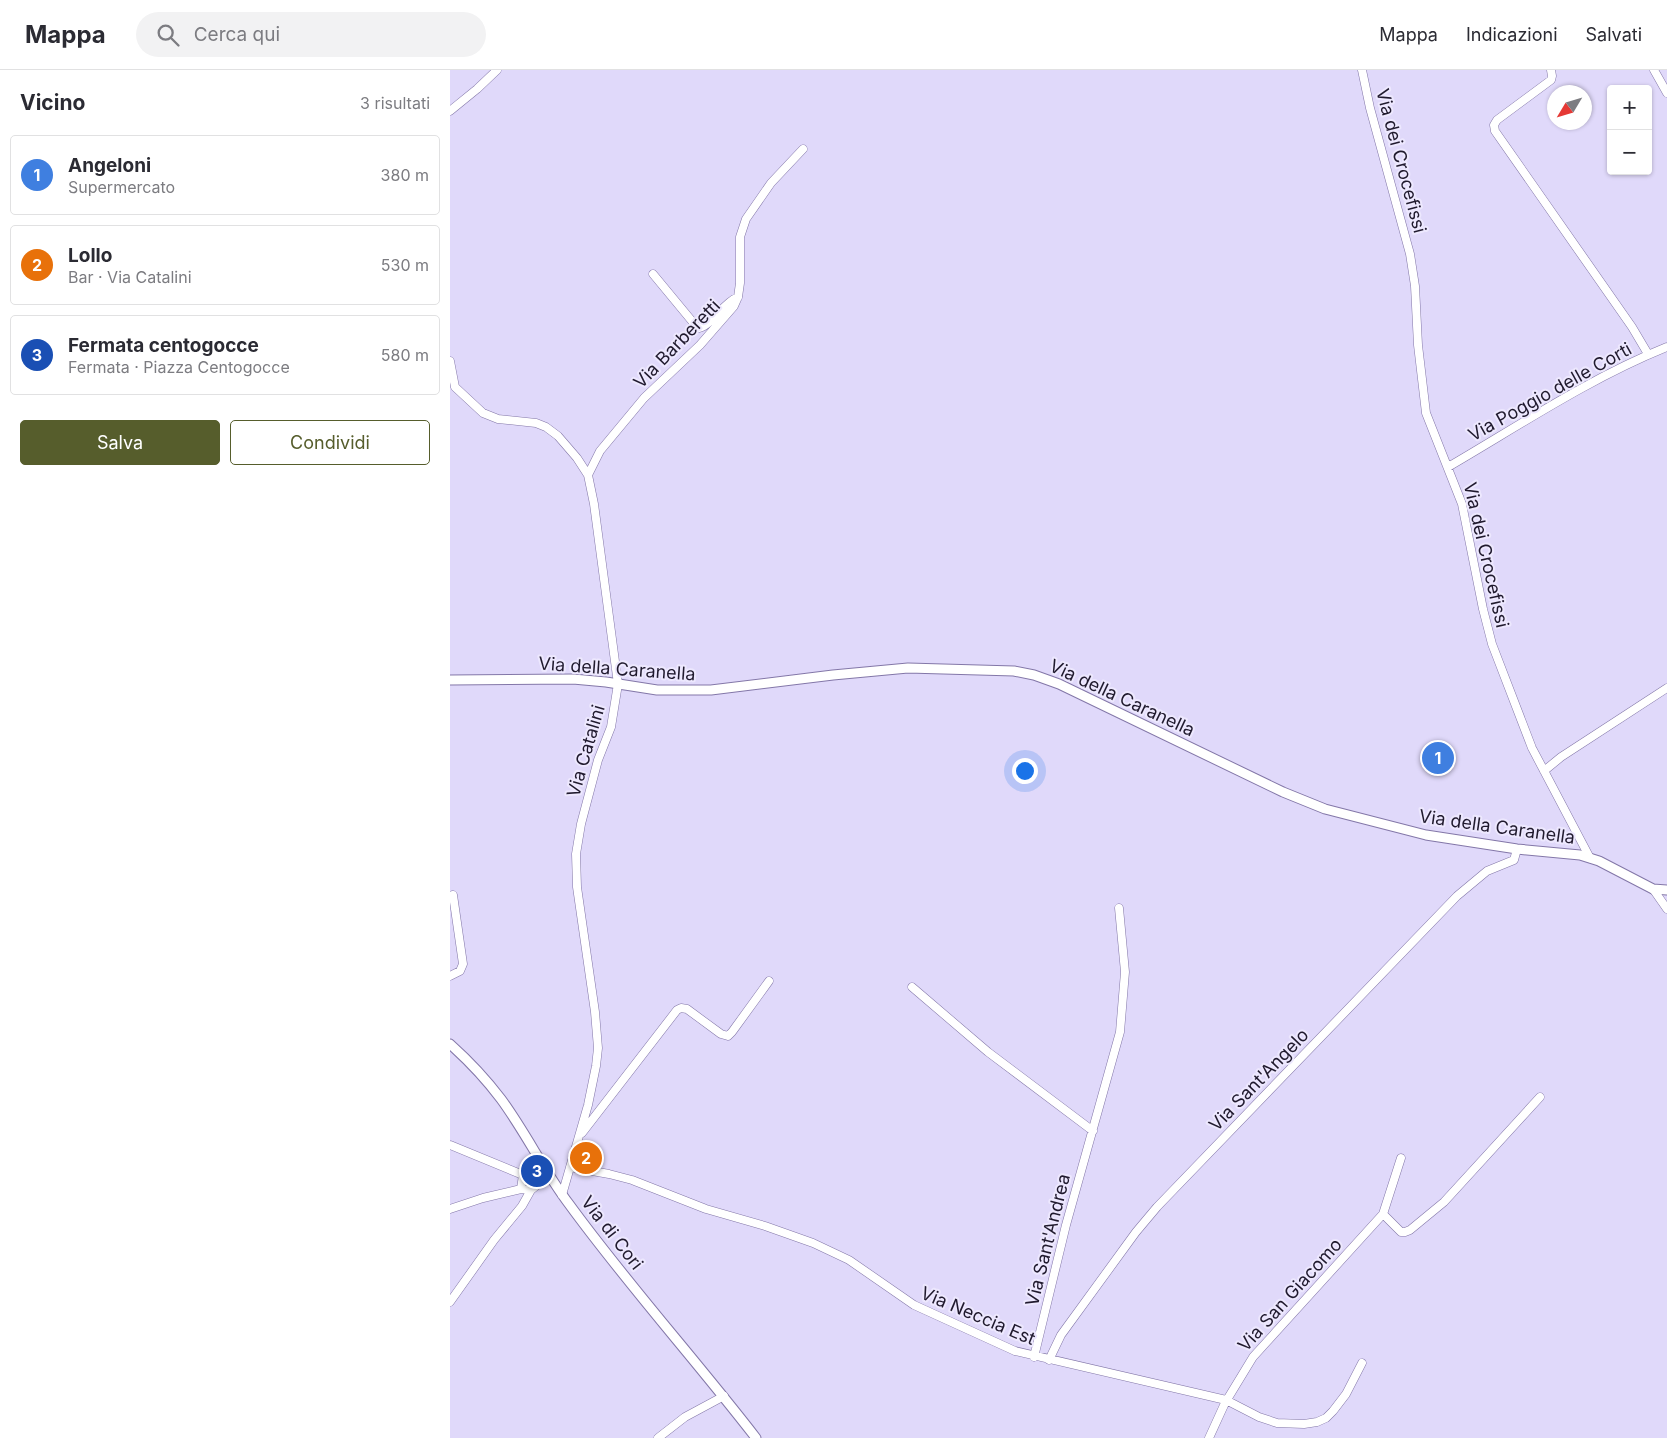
<!DOCTYPE html>
<html lang="it">
<head>
<meta charset="utf-8">
<style>
	body { margin:0; font-family:Inter,sans-serif; background:#f2f2f3; color:#2b2b33 }
	.controls { position:absolute; right:15px; top:15px; display:grid; overflow:hidden; border-radius:5px; box-shadow:0 1px 4px #0004 }
	.controls button { width:45px; height:45px; display:grid; place-items:center; padding:0; border:0; border-bottom:1px solid #e1e1e2; background:#fff; color:#2b2b33; font:25px sans-serif }
	.compass { position:absolute; left:1097px; top:15px; width:45px; height:45px; border-radius:50%; background:#fff; box-shadow:0 1px 4px #0004; rotate:232deg }
	.you { position:absolute; left:574px; top:700px; width:18px; height:18px; margin:-12px; border:4px solid #fff; border-radius:50%; background:#1a73e8; box-shadow:0 0 0 8px #1a73e833 }
	.badge { display:grid; place-items:center; width:32px; height:32px; border-radius:50%; background:#565d2c; color:#fff; font-size:16px; font-weight:700 }
	.pin { position:absolute; translate:-50% -50%; border:2px solid #fff; box-shadow:0 1px 5px #0006 }
	.list { margin:0; padding:0; list-style:none }
	h2 { display:flex; justify-content:space-between; align-items:center; height:65px; margin:0; padding:0 20px; font-size:21px }
	h2 small { font-size:16px; font-weight:400; color:#7c7c81 }
	.list li { display:grid; grid-template-columns:32px 1fr auto; gap:15px; align-items:center; box-sizing:border-box; height:80px; margin:0 10px 10px; padding:0 10px; border:1px solid #e1e1e2; border-radius:5px }
	.list b { display:block; font-size:19px; white-space:nowrap }
	.list p { margin:0; font-size:16px; white-space:nowrap; color:#7c7c81 }
	.list em { font-size:16px; font-style:normal; color:#7c7c81 }
	.actions { display:flex; gap:10px; padding:15px 20px }
	.actions a { flex:1; padding:11px 0; border:1px solid #565d2c; border-radius:5px; text-align:center; font-size:18px; color:#565d2c }
	.actions .main { background:#565d2c; color:#fff }
	.icon { flex:none; width:28px; height:28px; fill:none; stroke:currentColor; stroke-width:2; stroke-linecap:round; stroke-linejoin:round }
	.map { position:relative; flex:none; width:1217px; height:1368px; overflow:hidden }
	header { display:flex; align-items:center; gap:30px; box-sizing:border-box; height:70px; padding:0 25px; background:#fff; border-bottom:1px solid #e1e1e2 }
	header strong { font-size:24px }
	nav { display:flex; gap:28px; margin-inline-start:auto; font-size:18px }
	.search { width:350px; height:45px; background:#f2f2f3; display:flex; align-items:center; gap:12px; box-sizing:border-box; padding:0 18px; border-radius:28px; color:#7c7c81; font-size:19px }
	main { display:flex }
	aside { flex:1; background:#fff }
	.map>svg:first-child { display:block }
	.lines { fill:none; stroke-linecap:round; stroke-linejoin:round }
	.minor-casing { stroke:#8377a8; stroke-width:9 }
	.major-casing { stroke:#8377a8; stroke-width:11 }
	.minor { stroke:#fff; stroke-width:8 }
	.major { stroke:#fff; stroke-width:9 }
	.labels { text-anchor:middle; stroke-width:4; stroke-linejoin:round; paint-order:stroke }
	.street-label { font-size:18px; fill:#201a2e; stroke:#ede8fe }
</style>
</head>
<body>
<header>
<strong>Mappa</strong>
<div class="search"><svg class="icon" aria-label="search" viewBox="0 0 24 24"><circle cx="10" cy="10" r="6"/><path d="M15 15l6 6"/></svg>Cerca qui</div>
<nav><a>Mappa</a><a>Indicazioni</a><a>Salvati</a></nav>
</header>
<main>
<aside>
<h2>Vicino<small>3 risultati</small></h2>
<ul class="list">
<li><span class="badge" style="background:#3f7fe0">1</span><div><b>Angeloni</b><p>Supermercato</p></div><em>380 m</em></li>
<li><span class="badge" style="background:#e8710a">2</span><div><b>Lollo</b><p>Bar · Via Catalini</p></div><em>530 m</em></li>
<li><span class="badge" style="background:#1a4fb4">3</span><div><b>Fermata centogocce</b><p>Fermata · Piazza Centogocce</p></div><em>580 m</em></li>
</ul>
<div class="actions"><a class="main">Salva</a><a>Condividi</a></div>
</aside>
<div class="map">
<svg width="1217" height="1368" viewBox="0 0 1217 1368">
	<rect width="100%" height="100%" fill="#e0d9fa"/>
	<g class="lines">
		<g class="minor-casing">
			<path id="minor" d="M912,0L920,38L960,184L965,216L968,275L976,343L1012,434L1033,539L1042,574L1082,678L1140,788
				M1101,0L1102,6L1101,10L1047,50L1044,55L1045,61L1182,257L1198,284
				M1204,0L1217,23
				M0,41L27,19L47,0
				M203,204L246,256L249,258C261,256 273,233 288,227
				M0,291L5,317L33,343L48,349L86,353L96,357L108,366L127,388L138,405L144,434L168,614L161,657L148,690L131,754L126,784L127,817L145,942L148,978L146,996L138,1035L112,1125
				M998,397C1070,355 1140,308 1217,277
				M138,405L150,381L194,328L250,275L284,236L288,227L290,213V167L296,149L321,113L353,79
				M1094,701L1111,687L1217,618
				M1203,819L1217,839
				M0,906L10,901L13,894L3,825
				M462,917L538,982L643,1061
				M132,1063L227,940L231,938L237,939L271,964L278,966L282,962L319,911
				M0,1075L73,1105
				M92,1092L73,1105L71,1119L81,1120L100,1105
				M120,1097L159,1104L182,1110L256,1139L315,1156L363,1173L399,1190L464,1235L565,1281L776,1330L809,1347L827,1353L854,1354L867,1352L876,1348L883,1341L896,1324L912,1293
				M0,1139L33,1128L71,1119
				M933,1144L951,1162H955L960,1160L994,1132L1090,1027
				M0,1232L44,1170L72,1136L81,1120
				M584,1287L616,1155L670,962L675,902L669,838
				M599,1290L611,1265L686,1162L707,1137L1007,826L1037,801L1064,790L1067,779
				M208,1368L235,1347L274,1326
				M759,1368L775,1333L803,1287L933,1144L951,1088"/>
		</g>
		<g class="major-casing">
			<path id="major" d="M0,610L123,609L156,612L207,620H261L383,605L458,598L564,601L584,605L609,614L833,722L875,739L976,765L1067,779L1130,785L1149,791L1203,819L1217,820
				M0,974C19,991 36,1009 51,1029C76,1063 94,1101 119,1134C178,1215 245,1289 306,1368"/>
		</g>
		<use href="#minor" class="minor"/>
		<use href="#major" class="major"/>
	</g>
	<g class="labels">
		<g class="street-label">
			<text transform="translate(951 91) rotate(75)" y="6">Via dei Crocefissi</text>
			<text transform="translate(227 274) rotate(-46)" y="6">Via Barberetti</text>
			<text transform="translate(1100 322) rotate(-29)" y="6">Via Poggio delle Corti</text>
			<text transform="translate(1036 485) rotate(77)" y="6">Via dei Crocefissi</text>
			<text transform="translate(167 599) rotate(4)" y="6">Via della Caranella</text>
			<text transform="translate(672 628) rotate(25)" y="6">Via della Caranella</text>
			<text transform="translate(136 681) rotate(-74)" y="6">Via Catalini</text>
			<text transform="translate(1047 757) rotate(8)" y="6">Via della Caranella</text>
			<text transform="translate(809 1010) rotate(-46)" y="6">Via Sant'Angelo</text>
			<text transform="translate(162 1163) rotate(52)" y="6">Via di Cori</text>
			<text transform="translate(598 1170) rotate(-76)" y="6">Via Sant'Andrea</text>
			<text transform="translate(840 1225) rotate(-48)" y="6">Via San Giacomo</text>
			<text transform="translate(528 1246) rotate(23)" y="6">Via Neccia Est</text>
		</g>
	</g>
</svg>
<div class="controls">
<button>+</button>
<button>−</button>
</div>
<svg class="compass" viewBox="-18 -18 36 36"><path d="M0-13l5 13h-10z" fill="#e53935"/><path d="M0 13l5-13h-10z" fill="#7c7c81"/></svg>
<div class="you"></div>
<div class="pin badge" style="left:988px;top:688px;background:#3f7fe0">1</div>
<div class="pin badge" style="left:136px;top:1088px;background:#e8710a">2</div>
<div class="pin badge" style="left:87px;top:1101px;background:#1a4fb4">3</div>
</div>
</main>
</body>
</html>
